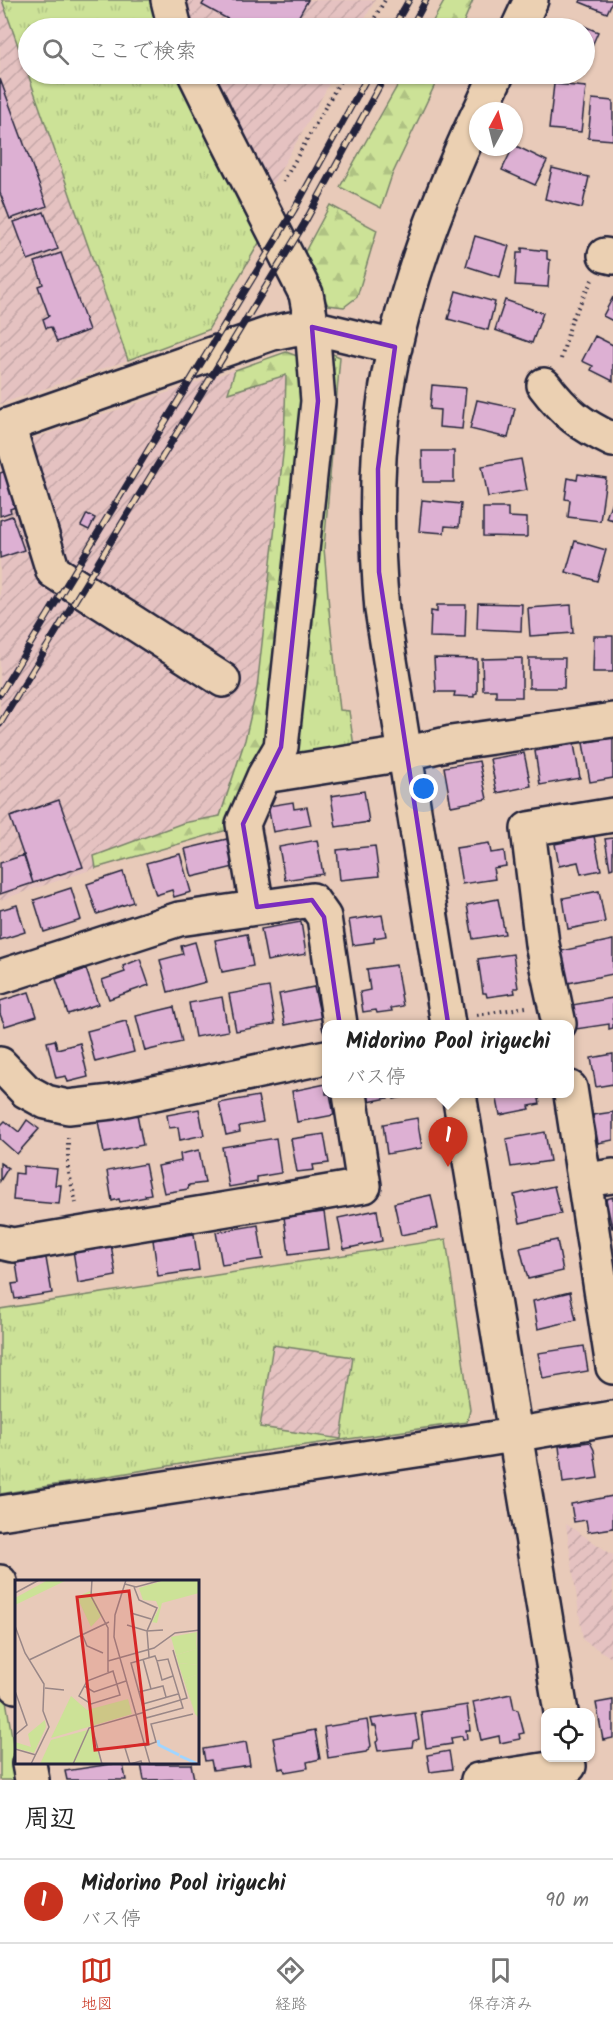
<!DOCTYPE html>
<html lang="ja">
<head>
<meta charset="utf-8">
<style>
	body { margin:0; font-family:Kalam,"Klee One",sans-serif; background:#f2f2f2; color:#222 }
	.controls { position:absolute; right:18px; bottom:18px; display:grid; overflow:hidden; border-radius:12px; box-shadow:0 2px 4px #0004 }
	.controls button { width:54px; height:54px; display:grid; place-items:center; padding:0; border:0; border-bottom:2px solid #e0e0e0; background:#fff; color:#222; font:30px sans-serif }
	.compass { position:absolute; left:469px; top:102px; width:54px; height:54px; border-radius:50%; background:#fff; box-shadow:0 2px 4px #0004; rotate:7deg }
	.you { position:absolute; left:424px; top:789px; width:21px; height:21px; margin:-15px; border:4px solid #fff; border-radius:50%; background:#1a73e8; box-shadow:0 0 0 9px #1a73e833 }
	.badge { display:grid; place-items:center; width:39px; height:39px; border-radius:50%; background:#c8321e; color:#fff; font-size:20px; font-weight:700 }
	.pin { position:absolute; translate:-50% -50px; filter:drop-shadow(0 2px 3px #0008) }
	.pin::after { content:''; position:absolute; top:32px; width:21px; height:18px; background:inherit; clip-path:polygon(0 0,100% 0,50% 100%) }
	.popup { position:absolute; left:322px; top:1020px; width:252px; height:78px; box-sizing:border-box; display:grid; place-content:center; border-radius:12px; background:#fff; filter:drop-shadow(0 2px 4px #0005); font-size:20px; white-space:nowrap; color:#767676 }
	.popup b { font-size:22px; color:#222 }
	.popup::after { content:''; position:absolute; left:50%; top:100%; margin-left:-12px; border:12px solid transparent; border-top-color:#fff }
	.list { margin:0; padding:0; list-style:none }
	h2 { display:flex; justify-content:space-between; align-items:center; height:78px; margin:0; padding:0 24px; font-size:26px }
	h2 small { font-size:20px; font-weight:400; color:#767676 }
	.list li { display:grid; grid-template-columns:39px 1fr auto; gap:18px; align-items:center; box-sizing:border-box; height:84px; padding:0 24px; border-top:2px solid #e0e0e0 }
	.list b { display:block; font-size:22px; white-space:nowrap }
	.list p { margin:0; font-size:20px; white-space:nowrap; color:#767676 }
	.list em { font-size:20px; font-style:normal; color:#767676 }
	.icon { flex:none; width:33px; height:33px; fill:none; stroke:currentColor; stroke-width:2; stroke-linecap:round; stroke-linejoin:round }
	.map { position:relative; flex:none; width:613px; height:1780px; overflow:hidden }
	.search { position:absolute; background:#fff; box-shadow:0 2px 4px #0004; left:18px; right:18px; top:18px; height:66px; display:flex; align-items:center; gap:15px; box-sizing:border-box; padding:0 21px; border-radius:33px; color:#767676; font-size:22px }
	.sheet { height:162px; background:#fff }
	nav { display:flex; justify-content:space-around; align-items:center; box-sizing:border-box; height:84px; border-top:2px solid #e0e0e0; background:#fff; font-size:16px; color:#767676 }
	nav a { display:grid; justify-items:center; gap:3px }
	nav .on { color:#c8321e }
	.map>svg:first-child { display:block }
	.industrial { fill:url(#industrial-furrows) }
	.grass { fill:url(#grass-tufts); stroke:#778269; stroke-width:1.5; fill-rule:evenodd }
	.forest { fill:url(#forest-firs); stroke:#778269; stroke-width:1.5 }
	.park { fill:#cce297; stroke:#778269; stroke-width:1.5 }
	.building { fill:#ddb0d3; stroke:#22223b; stroke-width:1.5 }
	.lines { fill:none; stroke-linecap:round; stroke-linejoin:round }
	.minor-casing { stroke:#22223b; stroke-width:38 }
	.path { stroke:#22223b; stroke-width:4; stroke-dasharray:1.5 4.5; stroke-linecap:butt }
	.minor { stroke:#ebd0b2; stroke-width:33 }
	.rail-casing { stroke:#22223b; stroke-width:7 }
	.rail { stroke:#ebd0b2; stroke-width:4.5; stroke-dasharray:14; stroke-linecap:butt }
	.marked { fill:none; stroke:#7b2cbf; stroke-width:4.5; stroke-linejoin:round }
	.inset-river { fill:none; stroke:#a1d5ff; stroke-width:3 }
	.inset-road { fill:none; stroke:#998787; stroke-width:1.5 }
	.view { fill:#d62828; fill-opacity:0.15; stroke:#d62828; stroke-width:3 }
	.inset-edge { fill:none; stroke:#22223b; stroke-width:3 }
</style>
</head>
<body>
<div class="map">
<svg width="613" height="1780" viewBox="0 0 613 1780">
	<defs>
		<pattern id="industrial-furrows" width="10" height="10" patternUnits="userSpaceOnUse" patternTransform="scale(1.5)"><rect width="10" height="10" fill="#e5c2c1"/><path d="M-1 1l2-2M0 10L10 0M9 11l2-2" fill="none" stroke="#c4a6a7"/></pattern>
		<pattern id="grass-tufts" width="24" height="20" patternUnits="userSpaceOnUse" patternTransform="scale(1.5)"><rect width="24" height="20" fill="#cce297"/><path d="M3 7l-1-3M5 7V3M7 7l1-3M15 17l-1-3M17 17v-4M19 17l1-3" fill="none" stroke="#afc283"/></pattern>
		<pattern id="forest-firs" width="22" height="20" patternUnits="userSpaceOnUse" patternTransform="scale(1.5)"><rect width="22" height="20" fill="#cce297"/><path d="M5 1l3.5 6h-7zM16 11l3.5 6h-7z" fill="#afc283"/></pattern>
	</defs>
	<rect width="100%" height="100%" fill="#e8cab9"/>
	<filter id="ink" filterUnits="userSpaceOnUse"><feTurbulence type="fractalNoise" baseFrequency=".0167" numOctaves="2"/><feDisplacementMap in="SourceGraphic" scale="12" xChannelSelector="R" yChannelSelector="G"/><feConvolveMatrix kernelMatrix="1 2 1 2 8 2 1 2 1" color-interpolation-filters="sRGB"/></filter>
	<g filter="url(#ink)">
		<path class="industrial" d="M0,0H2L128,360L0,404Z
			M186,0H375L360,28H190Z
			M211,74H335L271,187Z
			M286,352L300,357L275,720L231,829L96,868L0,900V450Z
			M272,1345L353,1357L341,1439L260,1427Z
			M566,1524L613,1555V1659L583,1640Z"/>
		<path class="grass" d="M2,0H155L160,28H28V74H180L262,238L208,330L128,360Z
			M328,352L340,357L324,548L330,620L340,710L349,711L354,747L302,758L293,752Z
			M446,1239L470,1410L467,1422L223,1457L0,1494V1309ZM273,1345L353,1357L341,1439L260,1427Z"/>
		<path class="forest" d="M445,0H473L461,28H429Z
			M404,74H440L392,175L381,208L340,187Z
			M330,205L377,230L357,297L344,307L328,305L301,259Z
			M286,352L300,357L306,413L275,720L231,829L96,868L94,856L183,823L220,816L245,740L257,688L284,445L286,375L228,393L235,370Z"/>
		<path class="park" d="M0,1663L19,1780H0Z"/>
		<path class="building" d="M205,0H308L292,28H244L202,5Z
			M581,0H613L607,13L580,2Z
			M567,19L598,32L584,64V28H562Z
			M0,79L47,206L10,219L0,193Z
			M554,84L586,87L581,132L549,129Z
			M592,99L613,101V140L588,138Z
			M514,145L547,161L535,185L502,170Z
			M552,168L589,177L582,208L545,199Z
			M44,212L58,249L28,260L14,222Z
			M475,236L509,246L500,277L466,266Z
			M522,248L547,251V259L550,260L548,287L515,285L517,253H522Z
			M61,253L89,330L57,342L51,327L46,328L43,319L49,316L38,286L43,284L35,262Z
			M456,291L495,302L488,330L448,319Z
			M613,297V321L603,316Z
			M505,300L543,313L532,343L495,330Z
			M595,336L613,345V381L591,370L593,366L582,361Z
			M432,385L466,388L462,429L439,427L440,410L430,409Z
			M477,400L515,408L508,438L470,429Z
			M422,451H454V482H423Z
			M521,459L527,490L488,497L482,466Z
			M6,471L18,506L10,509L11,512L0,516V473Z
			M578,474L606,478L600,521L568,517L570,500L565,499L568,478L577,480Z
			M613,498V520L606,518Z
			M422,500L461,504L459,527L445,526L444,533L419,531Z
			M483,508H508V517L527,518V537L483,536Z
			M87,514L95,518L89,530L81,526Z
			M12,516L24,550L0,558V520Z
			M575,541L606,550L597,581L566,572Z
			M478,603L522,604L521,631L477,629Z
			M437,605H466L465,638L430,637L431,611L437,612Z
			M571,605L573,633L530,636L528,608Z
			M594,636H613V672H593Z
			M434,658L477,659V693L474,694V697L454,696L455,692H436Z
			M522,658V697H496V690H483L482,659Z
			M529,658H565L564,688H529Z
			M613,737V778L590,782L583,743Z
			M574,744L580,778L540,785L535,751Z
			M524,753L531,786L497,793L490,759Z
			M479,761L487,799L451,806L444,767Z
			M364,791L369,822L336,827L331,796Z
			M59,800L83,867L33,883L10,817Z
			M293,802L294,809L307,807L311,825L273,832L268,806Z
			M594,836L601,870L581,874L578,862L559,866L555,844Z
			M613,838V868L610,869L605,839Z
			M227,839L234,867L192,877L185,849Z
			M317,840L323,874L285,880L279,847Z
			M489,843L491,853L504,851L506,866L493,868L495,879L462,884L456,848Z
			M375,846L379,876L340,880L337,850Z
			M180,854L191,892L174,897L172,890L156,895L146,863Z
			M24,855L33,883L0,894V863Z
			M123,872L133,902L97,914L87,884Z
			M71,888L81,920L44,932L34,900Z
			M599,891L605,922L568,929L563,898Z
			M498,899L505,934L473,939L467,905Z
			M17,905L25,932L0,940V910Z
			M382,915L386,936L374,938V942L353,945L349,920Z
			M301,922L306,954L267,961L261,929Z
			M247,934L253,966L222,972L215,940Z
			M613,940V974L568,983L561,951Z
			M195,942L206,982L168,992L160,960L183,954L181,946Z
			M513,954L518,988H514L515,993L487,997L486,993H483L478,959Z
			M140,959L149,985L109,999L102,980L125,972L123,966Z
			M396,965L403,1006L391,1008L392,1011L377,1013L376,1010L363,1012L360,992L370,990L367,969Z
			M86,969L98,1004L68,1014L56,979Z
			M269,987L275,1024L236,1031L229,994Z
			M314,987L321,1018L285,1025L279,994Z
			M29,992L37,1016L5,1026L0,1014V1001Z
			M222,997L228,1031L195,1037L189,1003Z
			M613,998V1028L609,1029V1024L576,1029L572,1005Z
			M174,1007L182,1042L145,1051L136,1016Z
			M126,1021L134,1052L95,1062L87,1031Z
			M55,1040L57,1049L80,1043L88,1077L68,1082L66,1076L56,1078L47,1042Z
			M613,1054V1084L596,1087L591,1058Z
			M326,1084V1094H330L334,1115L297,1122L292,1091Z
			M366,1094H387L388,1098L368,1102Z
			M393,1094H416L394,1099Z
			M496,1094H538L540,1104L529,1106L530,1109L500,1115Z
			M258,1096L263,1122L239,1126L240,1132L226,1135L219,1103Z
			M199,1109L204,1135L180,1140L178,1127L169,1128L167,1115Z
			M613,1112V1140L598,1143L593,1115Z
			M137,1114L143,1145L104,1153L98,1121Z
			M417,1118L422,1148L387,1154L383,1124Z
			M27,1120L39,1129L17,1154L0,1139V1126L5,1121L19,1132Z
			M545,1132L550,1161L511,1167L506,1139Z
			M324,1134L329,1163L313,1165L314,1170L297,1172L291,1139Z
			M276,1138L281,1173L257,1177V1182L229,1187L222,1147Z
			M199,1150L205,1183L189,1185L188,1189L164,1193L158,1166L181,1161L180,1154Z
			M0,1163L8,1168L0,1181Z
			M145,1164L151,1194L145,1195L146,1197L120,1202L119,1199L112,1201L107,1171Z
			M23,1166L57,1169L55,1185H61L59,1204L13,1200L15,1173L23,1174Z
			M554,1186L561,1214L520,1223L514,1195Z
			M431,1195L438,1228L401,1235L394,1203Z
			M613,1197V1228H612L606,1199Z
			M377,1210L382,1241L344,1249L338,1218Z
			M324,1212L329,1249L289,1254L284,1217Z
			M258,1225L263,1259L222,1265L216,1232Z
			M194,1234L199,1270L158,1276L153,1240Z
			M557,1240L563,1271L528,1279L520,1248Z
			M111,1244L116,1276L78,1283L73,1250Z
			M46,1258L52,1293L15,1299L12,1284L19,1283L16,1263Z
			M570,1292L576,1320L538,1329L533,1301Z
			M584,1346L588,1371L543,1379L538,1353Z
			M590,1442L594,1450L598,1478L563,1483L559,1446Z
			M613,1496V1528L588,1532L586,1520L574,1522L571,1504Z
			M511,1694L514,1709L518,1710L524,1733L519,1734L520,1739L500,1743L499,1736L481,1740L473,1702Z
			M613,1700V1738L603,1740L596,1703Z
			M467,1705L470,1730H466L467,1739L463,1740L462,1736L451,1738L452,1744L426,1748L421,1712Z
			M415,1713L419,1739L413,1741L412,1747L378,1751L376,1742L379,1740L376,1726H373L371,1719Z
			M367,1720L371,1746L366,1752L328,1758L324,1727Z
			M315,1730L320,1759L307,1762L308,1768L285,1772L284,1768L279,1769L273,1738Z
			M246,1742L250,1765L213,1770L211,1760L205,1761L203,1749Z
			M449,1751L452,1769L430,1772L427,1755Z
			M111,1764H123L126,1780H67L65,1771Z
			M141,1764H191L194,1779L144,1780Z"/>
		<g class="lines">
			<g class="minor-casing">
				<path id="minor" d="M168,0L175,28
					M518,28L531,0
					M195,74L227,139L306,294L312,327L318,401L281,747L264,776L243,824L257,907
					M480,111L497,74
					M605,255L613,257
					M544,385C565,413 581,425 613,440
					M8,425L53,571L223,680
					M0,428L272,333L292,329L312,327L395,347
					M264,776L404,754L451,743L613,720
					M0,977L179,919L312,900L324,917L340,1024
					M448,1024L382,610C376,541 375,473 384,405C398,304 435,206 478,114
					M559,1024L542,944L528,829L613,815
					M0,1064L26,1091L46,1102L68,1107L112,1102L326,1057
					M570,1088L613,1367
					M459,1094L561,1712
					M585,1180L613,1176
					M0,1242L13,1245L364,1186L350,1094
					M0,1513L489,1439L613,1418
					M0,1582L16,1686
					M29,1764L32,1780
					M478,1780L569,1766"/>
			</g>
			<path class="path" d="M369,28L385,0
				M283,182L344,74
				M561,359L572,319L592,280
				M477,1015L526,1007
				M68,1137V1169L76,1203"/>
			<use href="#minor" class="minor"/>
			<g class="rail-casing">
				<path id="rail" d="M393,28L409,0
					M411,28L426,0
					M0,694L294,210L369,74
					M0,724L304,224L386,74"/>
			</g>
			<use href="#rail" class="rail"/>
		</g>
	</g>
	<path class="marked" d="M312,327L395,347L378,469L379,572L450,1036L344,1054L324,917L312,900L257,907L243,824L281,747L318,401Z"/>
	<g transform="translate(15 1580)">
		<rect width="184" height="184" fill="#e8cab9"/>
		<path d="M33,0H52L0,25V18ZM75,11L87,35L76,47L62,17ZM182,52L181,69L161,75L156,57ZM163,83L184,85V94L170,99L180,134ZM56,116L72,130L113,119L117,134L36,158Z" fill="#cce297"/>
		<path d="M150,0H184V13L147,23L142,43L137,42L144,28L141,21L128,20L124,8ZM184,51V85L163,83L161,75L181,69ZM184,94V138L180,134L170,99ZM30,140L31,147L19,173L0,168V162L16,167L13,154Z" fill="#cce297"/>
		<path d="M76,149L86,184H25L36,160Z" fill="#cce297"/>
		<path class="inset-river" d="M143,160L144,165L164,175M165,176L183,184"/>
		<path class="inset-road" d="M77,0L76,16L93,48V92M111,0L100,35L99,57L135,184M110,4L121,7L147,0M119,7L124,20L142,28L132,51L134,77M0,13L24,0M116,33L136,39M112,45L132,51L148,50M0,46L10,73L29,104L28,131L34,147L16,184M67,54L72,66L88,73M140,76L142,81L153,79L168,128L131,138L116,83ZM128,79L136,109M14,80L94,42M93,81L139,68L160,53L185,50M142,81L147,100L158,96M98,91L105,115L76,124L64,116L72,101ZM69,106L79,112L111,101M30,108L49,110M0,111L12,145L0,155M124,112L148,106L151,117M128,124L163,114M129,131L172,118L158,70M77,147L87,184M130,166L141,162L136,144L178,134M0,169L21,175M58,184L74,148L130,132M127,184L126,181L115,184L110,168L129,163"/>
		<path class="view" d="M114,11L133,164L80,170L62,17Z"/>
		<rect width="184" height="184" class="inset-edge"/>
	</g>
</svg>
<div class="controls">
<button><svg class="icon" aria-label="locate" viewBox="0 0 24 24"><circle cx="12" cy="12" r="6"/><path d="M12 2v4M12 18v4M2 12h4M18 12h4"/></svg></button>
</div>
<svg class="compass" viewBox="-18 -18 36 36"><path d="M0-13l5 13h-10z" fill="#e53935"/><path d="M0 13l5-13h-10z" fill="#767676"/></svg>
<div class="you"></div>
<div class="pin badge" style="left:448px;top:1167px">1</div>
<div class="popup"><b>Midorino Pool iriguchi</b>バス停</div>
<div class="search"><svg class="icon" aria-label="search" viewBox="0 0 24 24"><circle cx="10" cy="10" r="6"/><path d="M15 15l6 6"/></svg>ここで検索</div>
</div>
<section class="sheet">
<h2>周辺<small></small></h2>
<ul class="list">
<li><span class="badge">1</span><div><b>Midorino Pool iriguchi</b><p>バス停</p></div><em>90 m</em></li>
</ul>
</section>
<nav>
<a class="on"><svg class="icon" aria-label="map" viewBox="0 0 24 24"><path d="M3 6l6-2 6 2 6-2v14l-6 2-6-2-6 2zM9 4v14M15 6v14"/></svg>地図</a>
<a><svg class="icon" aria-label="directions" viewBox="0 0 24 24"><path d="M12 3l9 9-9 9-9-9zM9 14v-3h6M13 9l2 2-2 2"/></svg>経路</a>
<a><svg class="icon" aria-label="saved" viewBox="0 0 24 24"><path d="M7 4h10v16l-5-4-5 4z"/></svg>保存済み</a>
</nav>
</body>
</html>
